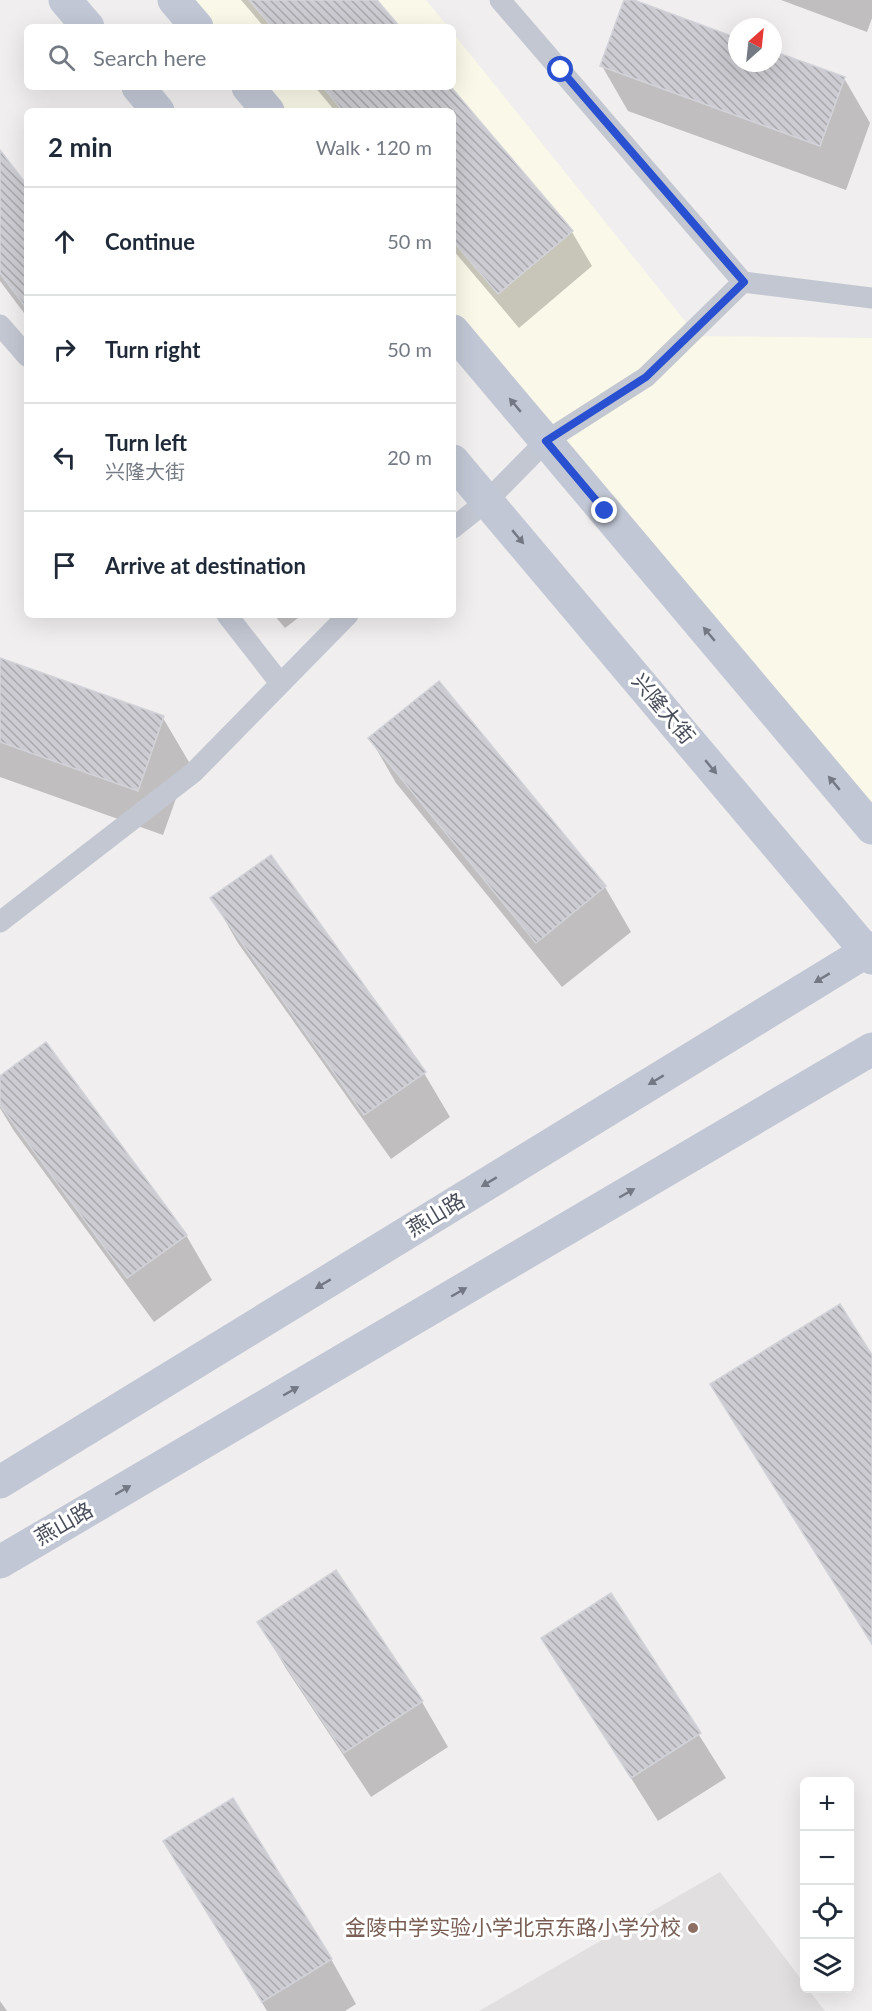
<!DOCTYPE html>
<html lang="en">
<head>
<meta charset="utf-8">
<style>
	body { margin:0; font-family:Lato,"Noto Sans SC",sans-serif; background:#f2f2f3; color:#1f2937 }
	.controls { position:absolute; right:18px; bottom:18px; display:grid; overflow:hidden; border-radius:9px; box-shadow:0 6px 24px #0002 }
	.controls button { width:54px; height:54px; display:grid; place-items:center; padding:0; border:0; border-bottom:2px solid #e0e1e3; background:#fff; color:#1f2937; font:30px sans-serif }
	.compass { position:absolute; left:728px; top:18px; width:54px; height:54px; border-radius:50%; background:#fff; box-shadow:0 6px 24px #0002; rotate:27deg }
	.stop { position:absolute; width:18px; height:18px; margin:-14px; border:4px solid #2850d0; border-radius:50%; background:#fff }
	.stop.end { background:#2850d0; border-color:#fff; box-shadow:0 2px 6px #0008 }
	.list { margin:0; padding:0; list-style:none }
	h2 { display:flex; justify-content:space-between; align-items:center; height:78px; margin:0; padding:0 24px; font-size:26px }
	h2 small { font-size:20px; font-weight:400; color:#747a83 }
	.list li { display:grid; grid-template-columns:39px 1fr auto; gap:18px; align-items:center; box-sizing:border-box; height:108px; padding:0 24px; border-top:2px solid #e0e1e3 }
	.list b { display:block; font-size:22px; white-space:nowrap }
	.list p { margin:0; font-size:20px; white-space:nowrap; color:#747a83 }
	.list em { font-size:20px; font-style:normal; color:#747a83 }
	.icon { flex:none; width:33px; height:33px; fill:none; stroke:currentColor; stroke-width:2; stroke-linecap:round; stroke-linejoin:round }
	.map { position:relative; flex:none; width:872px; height:2011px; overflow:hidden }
	.search { position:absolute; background:#fff; box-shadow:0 6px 24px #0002; left:24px; top:24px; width:432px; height:66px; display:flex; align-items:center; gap:15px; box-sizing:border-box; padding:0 21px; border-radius:9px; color:#747a83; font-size:22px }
	.panel { position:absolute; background:#fff; box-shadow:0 6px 24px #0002; left:24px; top:108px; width:432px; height:510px; border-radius:9px }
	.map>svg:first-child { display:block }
	.commercial { fill:#faf8e8 }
	.education { fill:#e1dfdf }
	.shadow { fill:#0003 }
	.building { fill:url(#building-back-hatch); stroke:#d2d3d9; stroke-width:1.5 }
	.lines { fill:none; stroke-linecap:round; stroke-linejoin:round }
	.lane { stroke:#c2c7d2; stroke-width:21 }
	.secondary { stroke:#c2c7d5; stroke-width:33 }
	.oneway { fill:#737884 }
	.route { stroke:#2850d0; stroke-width:8 }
	.education-dot { fill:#8d6e63; stroke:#fff; stroke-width:2 }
	.labels { text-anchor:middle; stroke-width:6; stroke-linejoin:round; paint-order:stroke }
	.street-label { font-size:21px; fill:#484d59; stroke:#fff }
	.education-label { font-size:21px; fill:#785e54; stroke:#fff; text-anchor:end }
</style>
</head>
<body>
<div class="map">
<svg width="872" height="2011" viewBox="0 0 872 2011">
	<defs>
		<pattern id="building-back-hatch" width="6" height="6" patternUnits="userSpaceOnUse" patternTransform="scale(1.5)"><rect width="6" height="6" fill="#ccccd2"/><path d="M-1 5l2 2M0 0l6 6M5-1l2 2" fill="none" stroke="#a8a8ad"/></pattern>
	</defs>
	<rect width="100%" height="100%" fill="#f0eeee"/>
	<path class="commercial" d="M175,0H426L448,27H198Z
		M453,33L697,336L872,338V828L453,330V111H268L248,87H453Z"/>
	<path class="education" d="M720,1872L804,1983V1988L808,1989L825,2011H479Z"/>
	<path class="shadow" d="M241,0H375L398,27H264Z
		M626,0L737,39V63H773V52L844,78L870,123L846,190L628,111L602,66Z
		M781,0H872V18L867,32Z
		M315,87H449L572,232L592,266L519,328L453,250V111H335Z
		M0,152L27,188V317L0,281Z
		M274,615H302L285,628Z
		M0,660L163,718L189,762L163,835L0,777Z
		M439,683L605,887L631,932L562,987L396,783L370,738Z
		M212,898L424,1073L450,1117L391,1159L238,943Z
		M0,1078L186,1235L212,1280L154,1322L14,1131L0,1108Z
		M872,1357V1645L712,1384Z
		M336,1572L422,1702L448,1747L371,1797L285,1667L259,1622Z
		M611,1595L726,1778L658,1821L543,1638Z
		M165,1842L331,1959L356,2004L345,2011H267Z
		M0,2001L7,2011H0Z"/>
	<path class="building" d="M249,0H377L400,27H272Z
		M624,0H634L737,38V63H773V51L845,77L820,146L600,66Z
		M323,87H451L573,231L498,294L453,241V111H343Z
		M0,150L27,185V309L0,273Z
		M0,658L164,716L138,791L0,742Z
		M439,681L606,886L536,943L368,738Z
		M271,855L426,1072L364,1115L210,898Z
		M46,1042L187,1235L127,1278L0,1105V1076Z
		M840,1304L872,1355V1644L710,1384Z
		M336,1570L423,1701L344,1753L257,1622Z
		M611,1593L701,1733L631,1778L541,1638Z
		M233,1798L332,1959L262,2002L163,1841Z"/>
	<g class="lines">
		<path class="lane" d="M500,0L743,282L872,298
			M0,325L27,356
			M453,528L487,501L546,441L646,377L743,282
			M227,615L280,683
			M0,922L194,772L348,615"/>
		<path class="secondary" d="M65,0L88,27
			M174,0L197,27
			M138,87L158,111
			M248,87L268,111
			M453,331L872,828
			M453,461L872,958
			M0,1482L872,948
			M0,1562L872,1049"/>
	</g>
	<defs><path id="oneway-solid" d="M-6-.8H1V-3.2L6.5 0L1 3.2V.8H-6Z" transform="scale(1.5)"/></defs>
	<g class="oneway">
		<use href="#oneway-solid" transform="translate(515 405) rotate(-130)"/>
		<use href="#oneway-solid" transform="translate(518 537) rotate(50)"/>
		<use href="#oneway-solid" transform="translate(709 634) rotate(-130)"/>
		<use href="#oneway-solid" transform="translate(711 767) rotate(50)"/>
		<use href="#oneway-solid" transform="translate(834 783) rotate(-130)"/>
		<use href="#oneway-solid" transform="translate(822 978) rotate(149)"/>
		<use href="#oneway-solid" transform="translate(656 1080) rotate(149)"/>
		<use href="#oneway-solid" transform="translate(489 1182) rotate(149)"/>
		<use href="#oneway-solid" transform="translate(627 1193) rotate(-30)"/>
		<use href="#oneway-solid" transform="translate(323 1284) rotate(149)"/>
		<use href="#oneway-solid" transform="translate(459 1292) rotate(-30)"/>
		<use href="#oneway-solid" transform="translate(291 1391) rotate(-30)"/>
		<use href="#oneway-solid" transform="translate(123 1490) rotate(-30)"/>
	</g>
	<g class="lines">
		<path class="route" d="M561,70L744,282L646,377L546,441L605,511"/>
	</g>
	<circle class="education-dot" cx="693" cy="1928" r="6"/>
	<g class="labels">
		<g class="street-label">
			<text transform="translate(663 709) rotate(50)" y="7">兴隆大街</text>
			<text transform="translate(436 1215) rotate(-31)" y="7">燕山路</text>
			<text transform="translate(64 1524) rotate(-30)" y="7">燕山路</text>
		</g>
		<g class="education-label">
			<text x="681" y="1935">金陵中学实验小学北京东路小学分校</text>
		</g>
	</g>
</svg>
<div class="controls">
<button>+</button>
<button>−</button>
<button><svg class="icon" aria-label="locate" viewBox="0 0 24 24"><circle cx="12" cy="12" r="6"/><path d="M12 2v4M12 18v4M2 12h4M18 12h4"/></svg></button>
<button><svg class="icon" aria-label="layers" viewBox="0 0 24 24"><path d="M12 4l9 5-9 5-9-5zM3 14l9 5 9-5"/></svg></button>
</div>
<svg class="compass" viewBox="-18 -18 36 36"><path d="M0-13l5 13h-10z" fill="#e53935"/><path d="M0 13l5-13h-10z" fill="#747a83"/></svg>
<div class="stop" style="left:561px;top:70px"></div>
<div class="stop end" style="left:605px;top:511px"></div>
<div class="search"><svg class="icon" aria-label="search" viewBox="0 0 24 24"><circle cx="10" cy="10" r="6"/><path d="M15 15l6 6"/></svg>Search here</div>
<section class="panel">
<h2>2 min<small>Walk · 120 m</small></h2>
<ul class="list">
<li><svg class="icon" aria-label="ahead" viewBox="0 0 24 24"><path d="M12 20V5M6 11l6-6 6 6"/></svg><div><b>Continue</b></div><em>50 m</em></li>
<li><svg class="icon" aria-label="right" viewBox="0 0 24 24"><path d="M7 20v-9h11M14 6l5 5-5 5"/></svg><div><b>Turn right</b></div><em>50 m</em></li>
<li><svg class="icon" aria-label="left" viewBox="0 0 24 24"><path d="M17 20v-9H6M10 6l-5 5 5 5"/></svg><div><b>Turn left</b><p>兴隆大街</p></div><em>20 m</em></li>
<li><svg class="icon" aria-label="arrive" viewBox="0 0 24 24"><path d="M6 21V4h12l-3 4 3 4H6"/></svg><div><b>Arrive at destination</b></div></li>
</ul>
</section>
</div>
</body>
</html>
